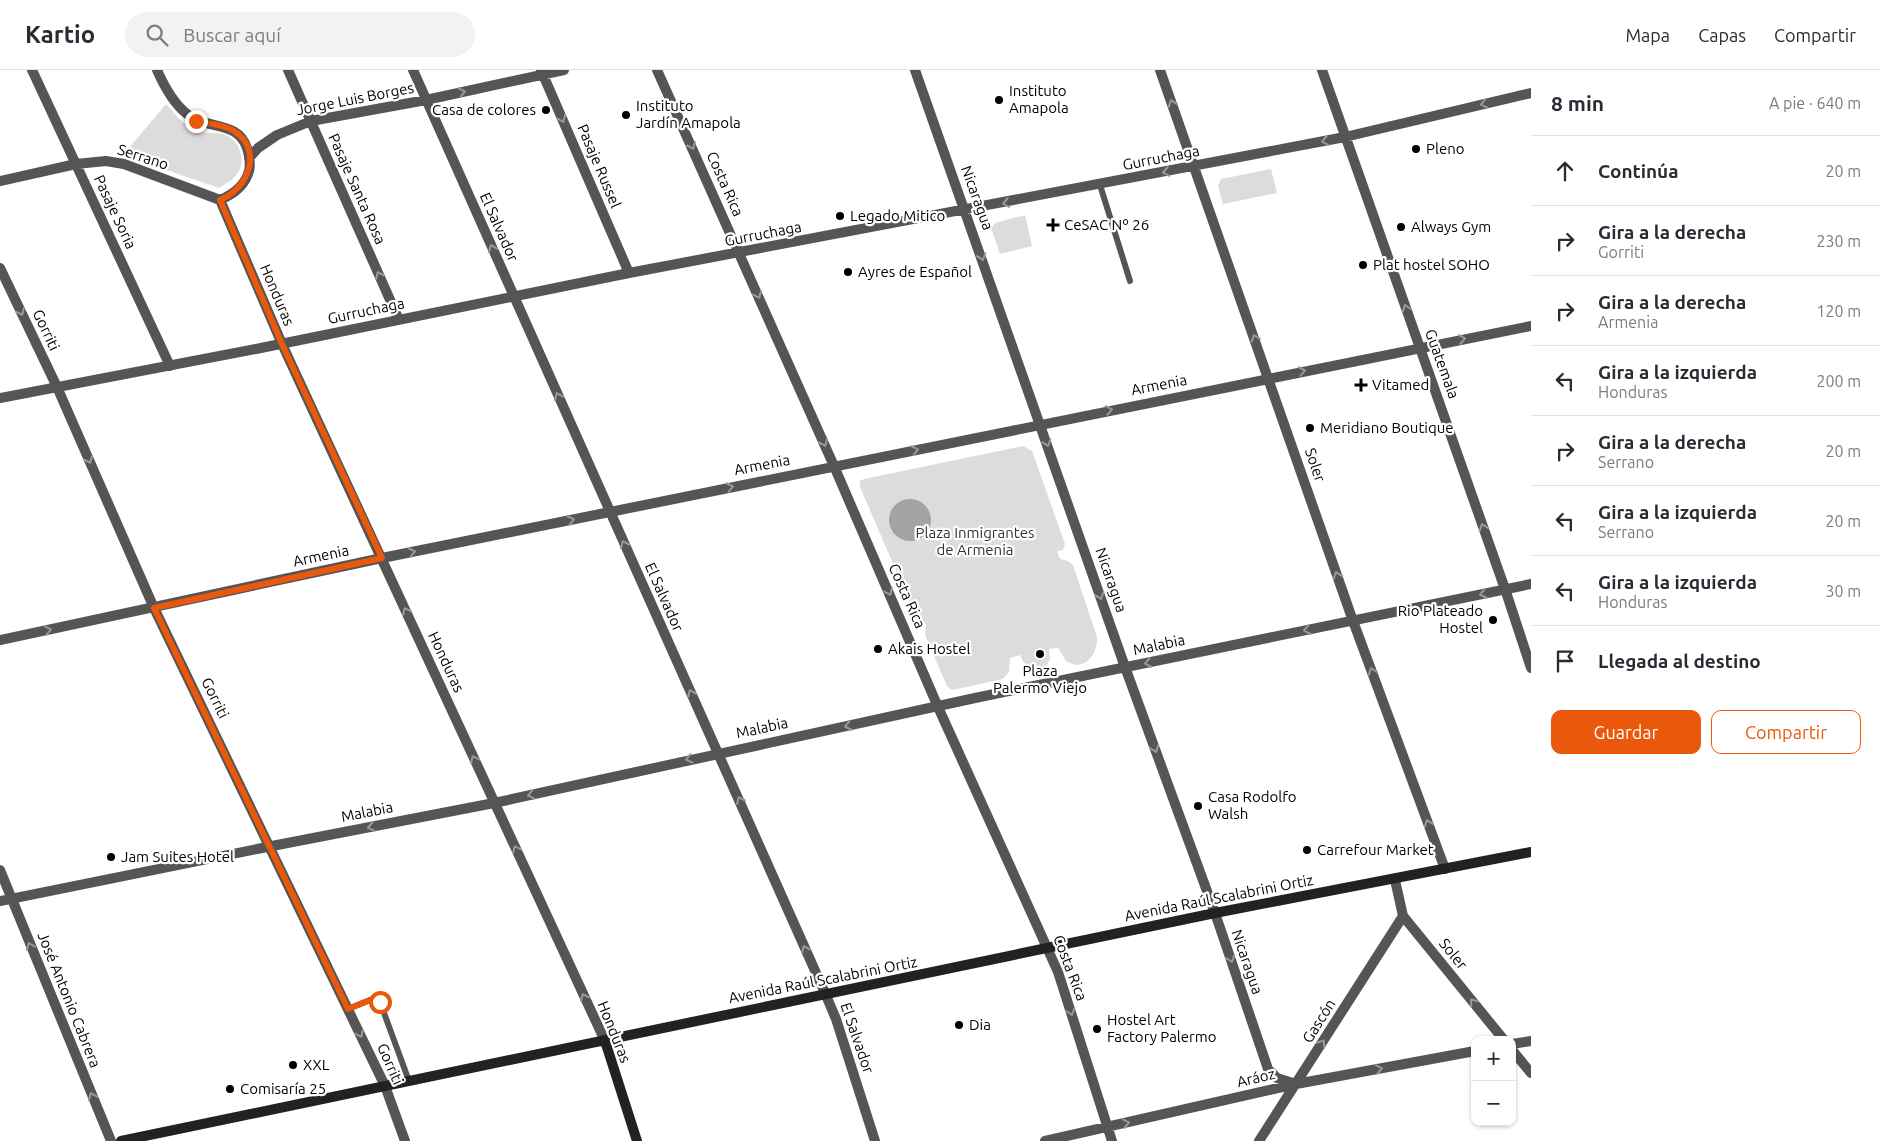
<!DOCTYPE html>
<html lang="es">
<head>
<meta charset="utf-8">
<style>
	body { margin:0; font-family:Ubuntu,sans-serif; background:#f2f2f3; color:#2b2b33 }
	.controls { position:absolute; right:15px; bottom:15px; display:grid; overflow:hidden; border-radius:10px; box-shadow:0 1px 4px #0004 }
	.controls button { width:45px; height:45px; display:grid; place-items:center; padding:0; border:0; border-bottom:1px solid #e1e1e2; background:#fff; color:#2b2b33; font:25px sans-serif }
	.stop { position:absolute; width:15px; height:15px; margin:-11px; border:4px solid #ea580c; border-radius:50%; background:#fff }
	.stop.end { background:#ea580c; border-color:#fff; box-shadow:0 1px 5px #0008 }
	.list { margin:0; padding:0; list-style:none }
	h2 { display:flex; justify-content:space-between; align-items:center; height:65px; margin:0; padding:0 20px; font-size:21px }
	h2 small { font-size:16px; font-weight:400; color:#7c7c81 }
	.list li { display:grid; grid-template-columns:32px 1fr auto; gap:15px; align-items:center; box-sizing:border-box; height:70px; padding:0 20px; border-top:1px solid #e1e1e2 }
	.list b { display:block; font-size:19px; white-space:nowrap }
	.list p { margin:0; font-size:16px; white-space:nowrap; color:#7c7c81 }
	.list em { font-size:16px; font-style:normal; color:#7c7c81 }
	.actions { display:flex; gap:10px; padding:15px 20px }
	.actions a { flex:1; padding:11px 0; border:1px solid #ea580c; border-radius:10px; text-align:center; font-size:18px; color:#ea580c }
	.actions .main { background:#ea580c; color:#fff }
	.icon { flex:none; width:28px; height:28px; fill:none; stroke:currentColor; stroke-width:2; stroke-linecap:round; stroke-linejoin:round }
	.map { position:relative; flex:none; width:1531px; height:1071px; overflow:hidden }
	header { display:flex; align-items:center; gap:30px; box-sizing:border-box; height:70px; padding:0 25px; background:#fff; border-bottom:1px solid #e1e1e2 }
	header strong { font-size:24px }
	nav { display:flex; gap:28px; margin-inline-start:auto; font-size:18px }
	.search { width:350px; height:45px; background:#f2f2f3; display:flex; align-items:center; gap:12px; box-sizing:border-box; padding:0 18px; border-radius:28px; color:#7c7c81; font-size:19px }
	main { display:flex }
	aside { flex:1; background:#fff }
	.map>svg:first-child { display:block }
	.green { fill:#dcdcdc }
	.water { fill:#a3a3a3 }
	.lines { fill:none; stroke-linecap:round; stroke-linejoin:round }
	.lane { stroke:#555; stroke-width:6 }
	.street { stroke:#555; stroke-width:10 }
	.secondary { stroke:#222; stroke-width:10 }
	.oneway { stroke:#999 }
	.route { stroke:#ea580c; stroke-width:6 }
	.poi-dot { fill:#000; stroke:#fff; stroke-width:2 }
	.labels { text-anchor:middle; stroke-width:4.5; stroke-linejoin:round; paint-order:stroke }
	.poi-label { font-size:15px; fill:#000; stroke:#fff; text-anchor:start }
	.street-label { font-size:15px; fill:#000; stroke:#fff }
	.park-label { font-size:15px; fill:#333; stroke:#fff }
</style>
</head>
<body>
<header>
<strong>Kartio</strong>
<div class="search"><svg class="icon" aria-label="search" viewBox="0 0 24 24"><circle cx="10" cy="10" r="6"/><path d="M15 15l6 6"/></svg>Buscar aquí</div>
<nav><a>Mapa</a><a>Capas</a><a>Compartir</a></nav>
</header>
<main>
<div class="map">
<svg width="1531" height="1071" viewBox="0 0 1531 1071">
	<rect width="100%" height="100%" fill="#fff"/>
	<path class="green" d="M166,34C175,44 183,55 195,60C205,65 215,61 225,65C238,69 246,88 239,101C235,109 227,113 219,118L123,85Z
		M1271,99L1277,123L1223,134L1218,116L1221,109Z
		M1025,145L1032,176L1000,184L991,158L995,153Z
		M1023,376L1032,381L1065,474L1063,480L1057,481L1060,489L1068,491L1073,495L1097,567C1098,584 1085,603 1066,591L1058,578L1049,579L1050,589L1046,597L1033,599L1024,593L1020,585L1010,588L1009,602L1003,609L952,620L947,616L925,565L926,554L916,547L860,417V411L864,409Z"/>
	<path class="water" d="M889 450a21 21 0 1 1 42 0a21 21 0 1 1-42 0Z"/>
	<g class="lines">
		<path class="lane" d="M1100,115L1130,211
			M348,939L375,928L380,932L409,1011"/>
		<path class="street" d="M32,0L170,296
			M288,0L399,250
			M413,0L825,923L836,949L875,1071
			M541,0L629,203
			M657,0L834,396L938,637L1058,902L1112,1071
			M915,0L1125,597L1215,843L1268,999L1277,1008L1296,1014
			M1160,0L1353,551L1445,799
			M1322,0L1505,519L1531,598
			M249,88L258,78L277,65L311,51L426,30L564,0
			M0,111L76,94L106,91L124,94L220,130C234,124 245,116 249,101C251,94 249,85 247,78C238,50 206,60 187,44C173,33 164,16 157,0
			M220,130L282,274L605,971
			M0,198L57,317L154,538L385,1016L405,1071
			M0,328L256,279L629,203L1345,67L1531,23
			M0,570L382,488L1531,256
			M0,800L111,1071
			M1395,810L1403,846L1504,970
			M0,831L272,776L494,733L975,628L1531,514
			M1512,974L1531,971
			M1512,980L1531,1003
			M1045,1071L1296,1014L1475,981
			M1259,1071L1403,846"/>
		<path class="secondary" d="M605,971L637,1071
			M121,1071L1215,843L1531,782"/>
	</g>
	<defs><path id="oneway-chevron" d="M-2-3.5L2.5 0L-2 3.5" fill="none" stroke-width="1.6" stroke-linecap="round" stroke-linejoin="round" transform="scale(1.25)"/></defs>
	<g class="oneway">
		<use href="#oneway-chevron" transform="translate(462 22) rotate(-13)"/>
		<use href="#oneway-chevron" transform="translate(1172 33) rotate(-110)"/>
		<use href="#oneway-chevron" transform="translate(1484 34) rotate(167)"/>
		<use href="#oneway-chevron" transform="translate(562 49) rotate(67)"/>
		<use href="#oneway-chevron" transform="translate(1325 71) rotate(169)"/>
		<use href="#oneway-chevron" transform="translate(692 76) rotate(66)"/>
		<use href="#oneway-chevron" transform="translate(1166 102) rotate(169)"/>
		<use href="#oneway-chevron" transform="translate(1006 133) rotate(169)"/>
		<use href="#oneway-chevron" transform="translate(492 178) rotate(-114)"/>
		<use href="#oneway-chevron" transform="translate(982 187) rotate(71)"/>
		<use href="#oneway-chevron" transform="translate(379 205) rotate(-114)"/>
		<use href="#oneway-chevron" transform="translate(758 225) rotate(66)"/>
		<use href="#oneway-chevron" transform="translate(1406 238) rotate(-110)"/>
		<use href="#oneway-chevron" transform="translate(21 242) rotate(65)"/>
		<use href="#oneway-chevron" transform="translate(1255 268) rotate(-109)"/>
		<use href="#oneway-chevron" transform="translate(1462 269) rotate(-11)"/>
		<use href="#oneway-chevron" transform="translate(1302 301) rotate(-12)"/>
		<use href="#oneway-chevron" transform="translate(558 326) rotate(-114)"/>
		<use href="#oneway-chevron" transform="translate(1109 340) rotate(-11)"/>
		<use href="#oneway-chevron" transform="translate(824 373) rotate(66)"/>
		<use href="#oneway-chevron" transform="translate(1047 373) rotate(71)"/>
		<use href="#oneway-chevron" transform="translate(915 380) rotate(-12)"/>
		<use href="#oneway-chevron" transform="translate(89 390) rotate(66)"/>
		<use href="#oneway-chevron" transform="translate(730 417) rotate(-12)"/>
		<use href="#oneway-chevron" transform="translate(571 450) rotate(-12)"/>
		<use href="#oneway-chevron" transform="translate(1483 457) rotate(-109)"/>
		<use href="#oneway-chevron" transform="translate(624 474) rotate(-114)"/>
		<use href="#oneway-chevron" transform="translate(412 482) rotate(-12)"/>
		<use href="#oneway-chevron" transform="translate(1337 505) rotate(-109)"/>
		<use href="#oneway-chevron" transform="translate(889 522) rotate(66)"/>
		<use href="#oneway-chevron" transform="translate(1483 524) rotate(168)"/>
		<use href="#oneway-chevron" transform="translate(1100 526) rotate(71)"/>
		<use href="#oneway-chevron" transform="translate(406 541) rotate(-115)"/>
		<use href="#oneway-chevron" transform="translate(48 560) rotate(-12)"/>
		<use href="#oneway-chevron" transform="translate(1307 560) rotate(168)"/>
		<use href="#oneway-chevron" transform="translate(1148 593) rotate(168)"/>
		<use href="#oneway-chevron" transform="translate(1372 601) rotate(-110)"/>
		<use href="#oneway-chevron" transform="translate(691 623) rotate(-114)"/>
		<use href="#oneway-chevron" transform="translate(848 656) rotate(168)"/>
		<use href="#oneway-chevron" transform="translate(1155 679) rotate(70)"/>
		<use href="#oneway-chevron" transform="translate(474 689) rotate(-115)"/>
		<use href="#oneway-chevron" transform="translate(689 689) rotate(167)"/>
		<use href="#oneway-chevron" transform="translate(531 725) rotate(167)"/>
		<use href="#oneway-chevron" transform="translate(740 730) rotate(-114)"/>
		<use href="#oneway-chevron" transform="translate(1428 753) rotate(-110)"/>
		<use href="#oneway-chevron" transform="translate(371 757) rotate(169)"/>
		<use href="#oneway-chevron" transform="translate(516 779) rotate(-115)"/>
		<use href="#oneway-chevron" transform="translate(30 876) rotate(-112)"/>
		<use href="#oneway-chevron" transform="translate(805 879) rotate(-114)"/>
		<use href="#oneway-chevron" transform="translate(1231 889) rotate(71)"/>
		<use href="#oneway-chevron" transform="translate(584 927) rotate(-115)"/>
		<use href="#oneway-chevron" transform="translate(1473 932) rotate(-129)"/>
		<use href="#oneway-chevron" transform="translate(1071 942) rotate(72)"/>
		<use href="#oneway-chevron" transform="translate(360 964) rotate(65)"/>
		<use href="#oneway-chevron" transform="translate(1322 973) rotate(-58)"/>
		<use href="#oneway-chevron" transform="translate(1379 999) rotate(-11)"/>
		<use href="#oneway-chevron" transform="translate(92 1026) rotate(-112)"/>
		<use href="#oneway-chevron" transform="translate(1126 1053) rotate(-13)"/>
	</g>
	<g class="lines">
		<path class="route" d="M196,51C209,54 223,54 234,61C264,80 248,119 220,130L282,274L382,488L154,538L348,939L375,928L380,932"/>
	</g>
	<g class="poi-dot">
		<circle cx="999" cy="30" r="5"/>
		<circle cx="546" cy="40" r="5"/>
		<circle cx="626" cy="45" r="5"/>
		<circle cx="1416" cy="79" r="5"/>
		<circle cx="840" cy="146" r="5"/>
		<path d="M1050.5 147.5h5v5h5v5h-5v5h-5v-5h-5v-5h5z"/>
		<circle cx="1401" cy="157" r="5"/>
		<circle cx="1363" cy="195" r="5"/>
		<circle cx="848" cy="202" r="5"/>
		<path d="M1358.5 307.5h5v5h5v5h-5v5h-5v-5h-5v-5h5z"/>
		<circle cx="1310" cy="358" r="5"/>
		<circle cx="1493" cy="550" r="5"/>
		<circle cx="878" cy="579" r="5"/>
		<circle cx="1040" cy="584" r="5"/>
		<circle cx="1198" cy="736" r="5"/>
		<circle cx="1307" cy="780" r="5"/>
		<circle cx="111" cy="787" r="5"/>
		<circle cx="959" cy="955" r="5"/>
		<circle cx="1097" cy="959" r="5"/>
		<circle cx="293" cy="995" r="5"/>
		<circle cx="230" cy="1019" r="5"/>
	</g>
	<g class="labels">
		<g class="poi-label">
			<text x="1009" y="26">Instituto<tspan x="1009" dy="17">Amapola</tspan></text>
			<text x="636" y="41">Instituto<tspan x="636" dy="17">Jardín Amapola</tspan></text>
			<text x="536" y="45" text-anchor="end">Casa de colores</text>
			<text x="1426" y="84">Pleno</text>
			<text x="850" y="151">Legado Mitico</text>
			<text x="1064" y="160">CeSAC Nº 26</text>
			<text x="1411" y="162">Always Gym</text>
			<text x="1373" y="200">Plat hostel SOHO</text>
			<text x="858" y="207">Ayres de Español</text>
			<text x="1372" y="320">Vitamed</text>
			<text x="1320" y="363">Meridiano Boutique</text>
			<text x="1483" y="546" text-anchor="end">Rio Plateado<tspan x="1483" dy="17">Hostel</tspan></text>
			<text x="888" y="584">Akais Hostel</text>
			<text x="1040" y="606" text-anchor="middle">Plaza<tspan x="1040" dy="17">Palermo Viejo</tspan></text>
			<text x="1208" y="732">Casa Rodolfo<tspan x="1208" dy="17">Walsh</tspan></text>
			<text x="1317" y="785">Carrefour Market</text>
			<text x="121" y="792">Jam Suites Hotel</text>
			<text x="1107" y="955">Hostel Art<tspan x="1107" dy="17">Factory Palermo</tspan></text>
			<text x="969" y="960">Dia</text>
			<text x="303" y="1000">XXL</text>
			<text x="240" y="1024">Comisaría 25</text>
		</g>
		<g class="street-label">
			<text transform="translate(355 29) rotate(-11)" y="5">Jorge Luis Borges</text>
			<text transform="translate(143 87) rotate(18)" y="5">Serrano</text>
			<text transform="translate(1161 88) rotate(-11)" y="5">Gurruchaga</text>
			<text transform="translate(599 96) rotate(67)" y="5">Pasaje Russel</text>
			<text transform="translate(725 114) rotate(66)" y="5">Costa Rica</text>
			<text transform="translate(357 119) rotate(66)" y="5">Pasaje Santa Rosa</text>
			<text transform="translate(977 128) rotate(70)" y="5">Nicaragua</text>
			<text transform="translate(115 142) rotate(65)" y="5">Pasaje Soria</text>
			<text transform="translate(499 157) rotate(66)" y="5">El Salvador</text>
			<text transform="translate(763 164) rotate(-11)" y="5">Gurruchaga</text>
			<text transform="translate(277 225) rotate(67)" y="5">Honduras</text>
			<text transform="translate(366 241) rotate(-12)" y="5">Gurruchaga</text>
			<text transform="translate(46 260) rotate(65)" y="5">Gorriti</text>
			<text transform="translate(1442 294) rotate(70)" y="5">Guatemala</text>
			<text transform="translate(1159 315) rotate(-11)" y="5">Armenia</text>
			<text transform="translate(762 395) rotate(-11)" y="5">Armenia</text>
			<text transform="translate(1315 395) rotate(71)" y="5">Soler</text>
			<text transform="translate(321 486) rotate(-12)" y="5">Armenia</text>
			<text transform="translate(1111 510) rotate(71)" y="5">Nicaragua</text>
			<text transform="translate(907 526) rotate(66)" y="5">Costa Rica</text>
			<text transform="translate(664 527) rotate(66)" y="5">El Salvador</text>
			<text transform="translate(1159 575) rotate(-12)" y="5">Malabia</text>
			<text transform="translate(446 592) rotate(65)" y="5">Honduras</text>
			<text transform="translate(215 628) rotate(64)" y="5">Gorriti</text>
			<text transform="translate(762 658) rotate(-12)" y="5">Malabia</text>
			<text transform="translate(367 742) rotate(-11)" y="5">Malabia</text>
			<text transform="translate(1219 828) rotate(-11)" y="5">Avenida Raúl Scalabrini Ortiz</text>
			<text transform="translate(1453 884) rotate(51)" y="5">Soler</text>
			<text transform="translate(1247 892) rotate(71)" y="5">Nicaragua</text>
			<text transform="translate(1070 898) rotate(69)" y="5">Costa Rica</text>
			<text transform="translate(823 910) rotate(-11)" y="5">Avenida Raúl Scalabrini Ortiz</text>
			<text transform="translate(69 930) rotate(68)" y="5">José Antonio Cabrera</text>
			<text transform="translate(1319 951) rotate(-58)" y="5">Gascón</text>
			<text transform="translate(614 962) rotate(68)" y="5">Honduras</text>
			<text transform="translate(857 968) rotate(71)" y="5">El Salvador</text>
			<text transform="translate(390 994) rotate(66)" y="5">Gorriti</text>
			<text transform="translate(1256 1008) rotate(-13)" y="5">Aráoz</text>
		</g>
		<g class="park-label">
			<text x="975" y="468">Plaza Inmigrantes<tspan x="975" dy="17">de Armenia</tspan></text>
		</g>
	</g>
</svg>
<div class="controls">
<button>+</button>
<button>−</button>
</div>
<div class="stop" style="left:380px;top:932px"></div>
<div class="stop end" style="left:196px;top:51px"></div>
</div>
<aside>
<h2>8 min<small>A pie · 640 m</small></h2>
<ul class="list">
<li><svg class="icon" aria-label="ahead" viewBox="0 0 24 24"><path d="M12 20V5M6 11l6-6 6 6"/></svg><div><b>Continúa</b></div><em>20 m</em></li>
<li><svg class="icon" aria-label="right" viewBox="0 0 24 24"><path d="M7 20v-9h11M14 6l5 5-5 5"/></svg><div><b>Gira a la derecha</b><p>Gorriti</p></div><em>230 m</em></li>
<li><svg class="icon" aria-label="right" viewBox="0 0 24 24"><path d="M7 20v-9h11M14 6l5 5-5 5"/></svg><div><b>Gira a la derecha</b><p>Armenia</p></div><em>120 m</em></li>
<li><svg class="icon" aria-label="left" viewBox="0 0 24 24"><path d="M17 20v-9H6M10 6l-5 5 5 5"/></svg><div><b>Gira a la izquierda</b><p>Honduras</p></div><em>200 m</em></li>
<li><svg class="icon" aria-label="right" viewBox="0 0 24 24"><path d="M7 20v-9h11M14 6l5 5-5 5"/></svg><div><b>Gira a la derecha</b><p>Serrano</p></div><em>20 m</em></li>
<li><svg class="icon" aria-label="left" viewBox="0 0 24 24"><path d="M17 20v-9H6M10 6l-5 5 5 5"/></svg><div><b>Gira a la izquierda</b><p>Serrano</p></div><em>20 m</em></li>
<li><svg class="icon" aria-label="left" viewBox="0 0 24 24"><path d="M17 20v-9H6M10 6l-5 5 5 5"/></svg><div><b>Gira a la izquierda</b><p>Honduras</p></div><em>30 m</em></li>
<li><svg class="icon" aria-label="arrive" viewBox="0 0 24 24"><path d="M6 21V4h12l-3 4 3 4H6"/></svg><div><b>Llegada al destino</b></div></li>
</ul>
<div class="actions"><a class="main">Guardar</a><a>Compartir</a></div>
</aside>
</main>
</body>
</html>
